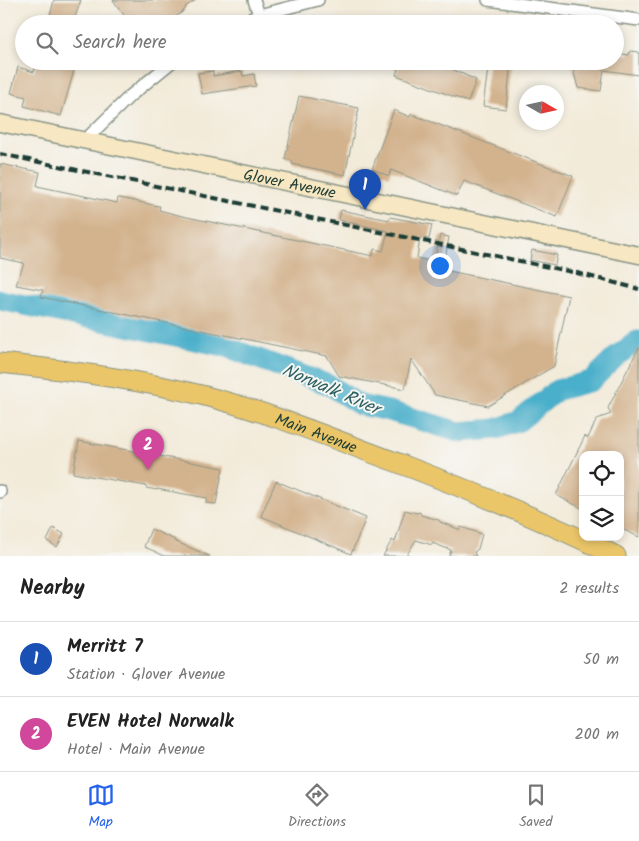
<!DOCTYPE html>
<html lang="en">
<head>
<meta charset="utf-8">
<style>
	body { margin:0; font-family:Kalam,sans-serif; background:#f2f2f2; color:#222 }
	.controls { position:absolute; right:15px; bottom:15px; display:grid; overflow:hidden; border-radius:10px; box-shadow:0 2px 8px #0003 }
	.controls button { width:45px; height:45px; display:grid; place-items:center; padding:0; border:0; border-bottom:1px solid #e0e0e0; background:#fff; color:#222; font:25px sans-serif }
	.compass { position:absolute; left:519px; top:85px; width:45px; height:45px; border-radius:50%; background:#fff; box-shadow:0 2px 8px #0003; rotate:99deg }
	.you { position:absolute; left:439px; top:265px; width:18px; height:18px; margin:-12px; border:4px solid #fff; border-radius:50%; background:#1a73e8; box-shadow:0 0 0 8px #1a73e833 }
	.badge { display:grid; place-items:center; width:32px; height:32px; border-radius:50%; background:#2563eb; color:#fff; font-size:16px; font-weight:700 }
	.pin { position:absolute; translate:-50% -41px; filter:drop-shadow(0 1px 2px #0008) }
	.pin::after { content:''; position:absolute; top:26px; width:18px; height:15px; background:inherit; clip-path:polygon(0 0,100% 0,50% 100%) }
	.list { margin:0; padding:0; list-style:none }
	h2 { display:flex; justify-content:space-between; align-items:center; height:65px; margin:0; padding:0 20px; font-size:21px }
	h2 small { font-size:16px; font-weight:400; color:#767676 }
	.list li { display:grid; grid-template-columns:32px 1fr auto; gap:15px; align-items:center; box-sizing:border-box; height:75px; padding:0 20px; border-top:1px solid #e0e0e0 }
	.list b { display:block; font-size:19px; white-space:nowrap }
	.list p { margin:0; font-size:16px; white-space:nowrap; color:#767676 }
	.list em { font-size:16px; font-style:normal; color:#767676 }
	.icon { flex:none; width:28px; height:28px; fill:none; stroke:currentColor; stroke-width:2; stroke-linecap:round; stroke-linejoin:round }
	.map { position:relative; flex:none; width:639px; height:556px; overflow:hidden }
	.search { position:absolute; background:#fff; box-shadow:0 2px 8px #0003; left:15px; right:15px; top:15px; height:55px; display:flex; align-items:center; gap:12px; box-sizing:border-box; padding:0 18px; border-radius:28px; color:#767676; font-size:19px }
	.sheet { height:215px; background:#fff }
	nav { display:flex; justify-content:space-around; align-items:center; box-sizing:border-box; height:70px; border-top:1px solid #e0e0e0; background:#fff; font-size:14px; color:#767676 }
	nav a { display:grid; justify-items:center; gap:2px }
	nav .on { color:#2563eb }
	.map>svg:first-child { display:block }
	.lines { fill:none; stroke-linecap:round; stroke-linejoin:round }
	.river { stroke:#4aafca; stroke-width:21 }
	.building { fill:#d3b38e }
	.street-casing { stroke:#899487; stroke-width:14 }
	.secondary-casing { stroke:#899487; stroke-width:19 }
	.primary-casing { stroke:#899487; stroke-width:21 }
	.street { stroke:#fff; stroke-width:11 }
	.secondary { stroke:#f7e8c3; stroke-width:16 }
	.primary { stroke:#ebc669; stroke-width:19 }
	.rail { stroke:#1f3d34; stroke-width:4; stroke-dasharray:8 4; stroke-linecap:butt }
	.labels { text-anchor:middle; stroke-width:4; stroke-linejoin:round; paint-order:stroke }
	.street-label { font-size:16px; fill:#1f3d34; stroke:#f6f6f2 }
	.water-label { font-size:18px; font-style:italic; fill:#2c5f61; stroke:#f6f6f2 }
</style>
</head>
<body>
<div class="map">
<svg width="639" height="556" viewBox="0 0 639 556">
	<rect width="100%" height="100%" fill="#f6f6f2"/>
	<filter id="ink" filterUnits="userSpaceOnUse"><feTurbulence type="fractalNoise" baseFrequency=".02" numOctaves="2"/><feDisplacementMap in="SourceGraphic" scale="10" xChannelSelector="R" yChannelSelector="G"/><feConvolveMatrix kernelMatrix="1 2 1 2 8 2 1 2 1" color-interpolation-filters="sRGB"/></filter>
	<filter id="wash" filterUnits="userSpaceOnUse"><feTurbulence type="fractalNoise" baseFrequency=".0096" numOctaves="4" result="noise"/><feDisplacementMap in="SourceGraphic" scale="20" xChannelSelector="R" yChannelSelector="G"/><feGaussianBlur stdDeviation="1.12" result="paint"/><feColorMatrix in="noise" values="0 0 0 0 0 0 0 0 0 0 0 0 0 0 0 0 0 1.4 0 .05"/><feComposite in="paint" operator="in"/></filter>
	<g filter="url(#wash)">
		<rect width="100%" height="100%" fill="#f3ebda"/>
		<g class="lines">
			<path class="river" d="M0,300L224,346L329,385L360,405L389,411L459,432L496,429L519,421L557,390L591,381L618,355L637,341H639"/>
		</g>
		<g id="blocks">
			<path class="building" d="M54,0H81L73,23L50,16Z
				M113,0H196L185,7L186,8L181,13L165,24H117L126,18Z
				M630,51L639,52V75L604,70L601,91L578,88L571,61H615V53L629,55Z
				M37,61H73L71,66L75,67L61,116L24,106L26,97L11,93L18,67L34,72Z
				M380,61H434L476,80L468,102L396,75L398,69Z
				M489,61H511L506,109L483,106Z
				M213,71V76L242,71L243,76L254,74L256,86L202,94L198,73Z
				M299,96L359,108L345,175L292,164V161L285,159Z
				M394,110L410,117L411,114L573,176L557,217L464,181L457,196L391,170L389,176L372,169Z
				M0,164L40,172L37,186L117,203L118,198H120L158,206H160L159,210L182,216L373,256L374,249L383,251L388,231L339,220L341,210L389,220L390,217L432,225L429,239L420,238L417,258L434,262L440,235L449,237L444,264L450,265L449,271L569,296L554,366L488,406L435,395L411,359L405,389L339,376L327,356L41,297L43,290L16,285L24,263L0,258Z
				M532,250L557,255L555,265L530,260Z
				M639,347V537L620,528V455H583V509L556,495L585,436L588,438L597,419L611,414L608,408Z
				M79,441L223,468L216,504L206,503L207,498L157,489V490L146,488V486L73,473Z
				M276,481L366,518L351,554L261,516Z
				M405,510L417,513L420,512L421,515L439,520L440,522L451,526L460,530L461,527L482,534L478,549L474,552L476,556H449L451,550L432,543V545L416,540L406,556H383L392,540L395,542Z
				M53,528L64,534L57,547L47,541Z
				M151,529L175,540L174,541L210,556H164L154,551L144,547Z"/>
		</g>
	</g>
	<g filter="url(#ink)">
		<use href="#blocks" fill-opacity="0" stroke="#899487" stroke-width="1"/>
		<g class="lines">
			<g class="street-casing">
				<path id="street" d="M488,0L639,20
					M259,15L318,0
					M239,24L259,15L254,0
					M84,141L130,96L173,61
					M0,491V492"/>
			</g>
			<g class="secondary-casing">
				<g id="secondary">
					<path id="s1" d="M0,123L639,255"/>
				</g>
			</g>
			<g class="primary-casing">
				<g id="primary">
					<path id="s2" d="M0,363C67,370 136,379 201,395C270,412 335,440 401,464C474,492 546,521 616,556"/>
				</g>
			</g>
			<use href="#street" class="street"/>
			<use href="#secondary" class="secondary"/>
			<use href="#primary" class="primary"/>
			<path class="rail" d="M0,154L409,238L577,273L639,289"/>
		</g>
	</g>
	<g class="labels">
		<g class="street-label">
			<text dy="6" stroke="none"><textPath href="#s1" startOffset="296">Glover Avenue</textPath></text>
			<text dy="6" stroke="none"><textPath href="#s2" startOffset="325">Main Avenue</textPath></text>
		</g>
		<g class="water-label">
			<text transform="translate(331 389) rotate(23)" y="6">Norwalk River</text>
		</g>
	</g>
</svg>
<div class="controls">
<button><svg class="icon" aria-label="locate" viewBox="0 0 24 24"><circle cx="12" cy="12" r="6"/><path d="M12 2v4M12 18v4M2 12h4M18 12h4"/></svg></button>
<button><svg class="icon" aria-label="layers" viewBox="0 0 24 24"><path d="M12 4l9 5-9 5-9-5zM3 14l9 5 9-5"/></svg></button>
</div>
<svg class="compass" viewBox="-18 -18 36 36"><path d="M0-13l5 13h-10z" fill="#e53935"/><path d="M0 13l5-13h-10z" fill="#767676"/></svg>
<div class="you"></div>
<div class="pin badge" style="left:365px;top:210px;background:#1a4fb4">1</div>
<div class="pin badge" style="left:148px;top:470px;background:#d1479c">2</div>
<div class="search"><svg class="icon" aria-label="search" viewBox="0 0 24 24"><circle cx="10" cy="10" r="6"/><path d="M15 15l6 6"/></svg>Search here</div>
</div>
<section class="sheet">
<h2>Nearby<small>2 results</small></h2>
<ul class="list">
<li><span class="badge" style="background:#1a4fb4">1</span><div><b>Merritt 7</b><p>Station · Glover Avenue</p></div><em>50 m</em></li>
<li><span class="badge" style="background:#d1479c">2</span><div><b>EVEN Hotel Norwalk</b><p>Hotel · Main Avenue</p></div><em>200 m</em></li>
</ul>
</section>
<nav>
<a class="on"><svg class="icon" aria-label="map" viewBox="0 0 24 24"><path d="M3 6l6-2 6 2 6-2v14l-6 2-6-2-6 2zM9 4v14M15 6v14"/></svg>Map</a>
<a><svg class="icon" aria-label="directions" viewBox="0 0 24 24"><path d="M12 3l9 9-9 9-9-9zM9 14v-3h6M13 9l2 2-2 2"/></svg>Directions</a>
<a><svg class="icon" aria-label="saved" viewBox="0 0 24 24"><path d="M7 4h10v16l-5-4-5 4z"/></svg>Saved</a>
</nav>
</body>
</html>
